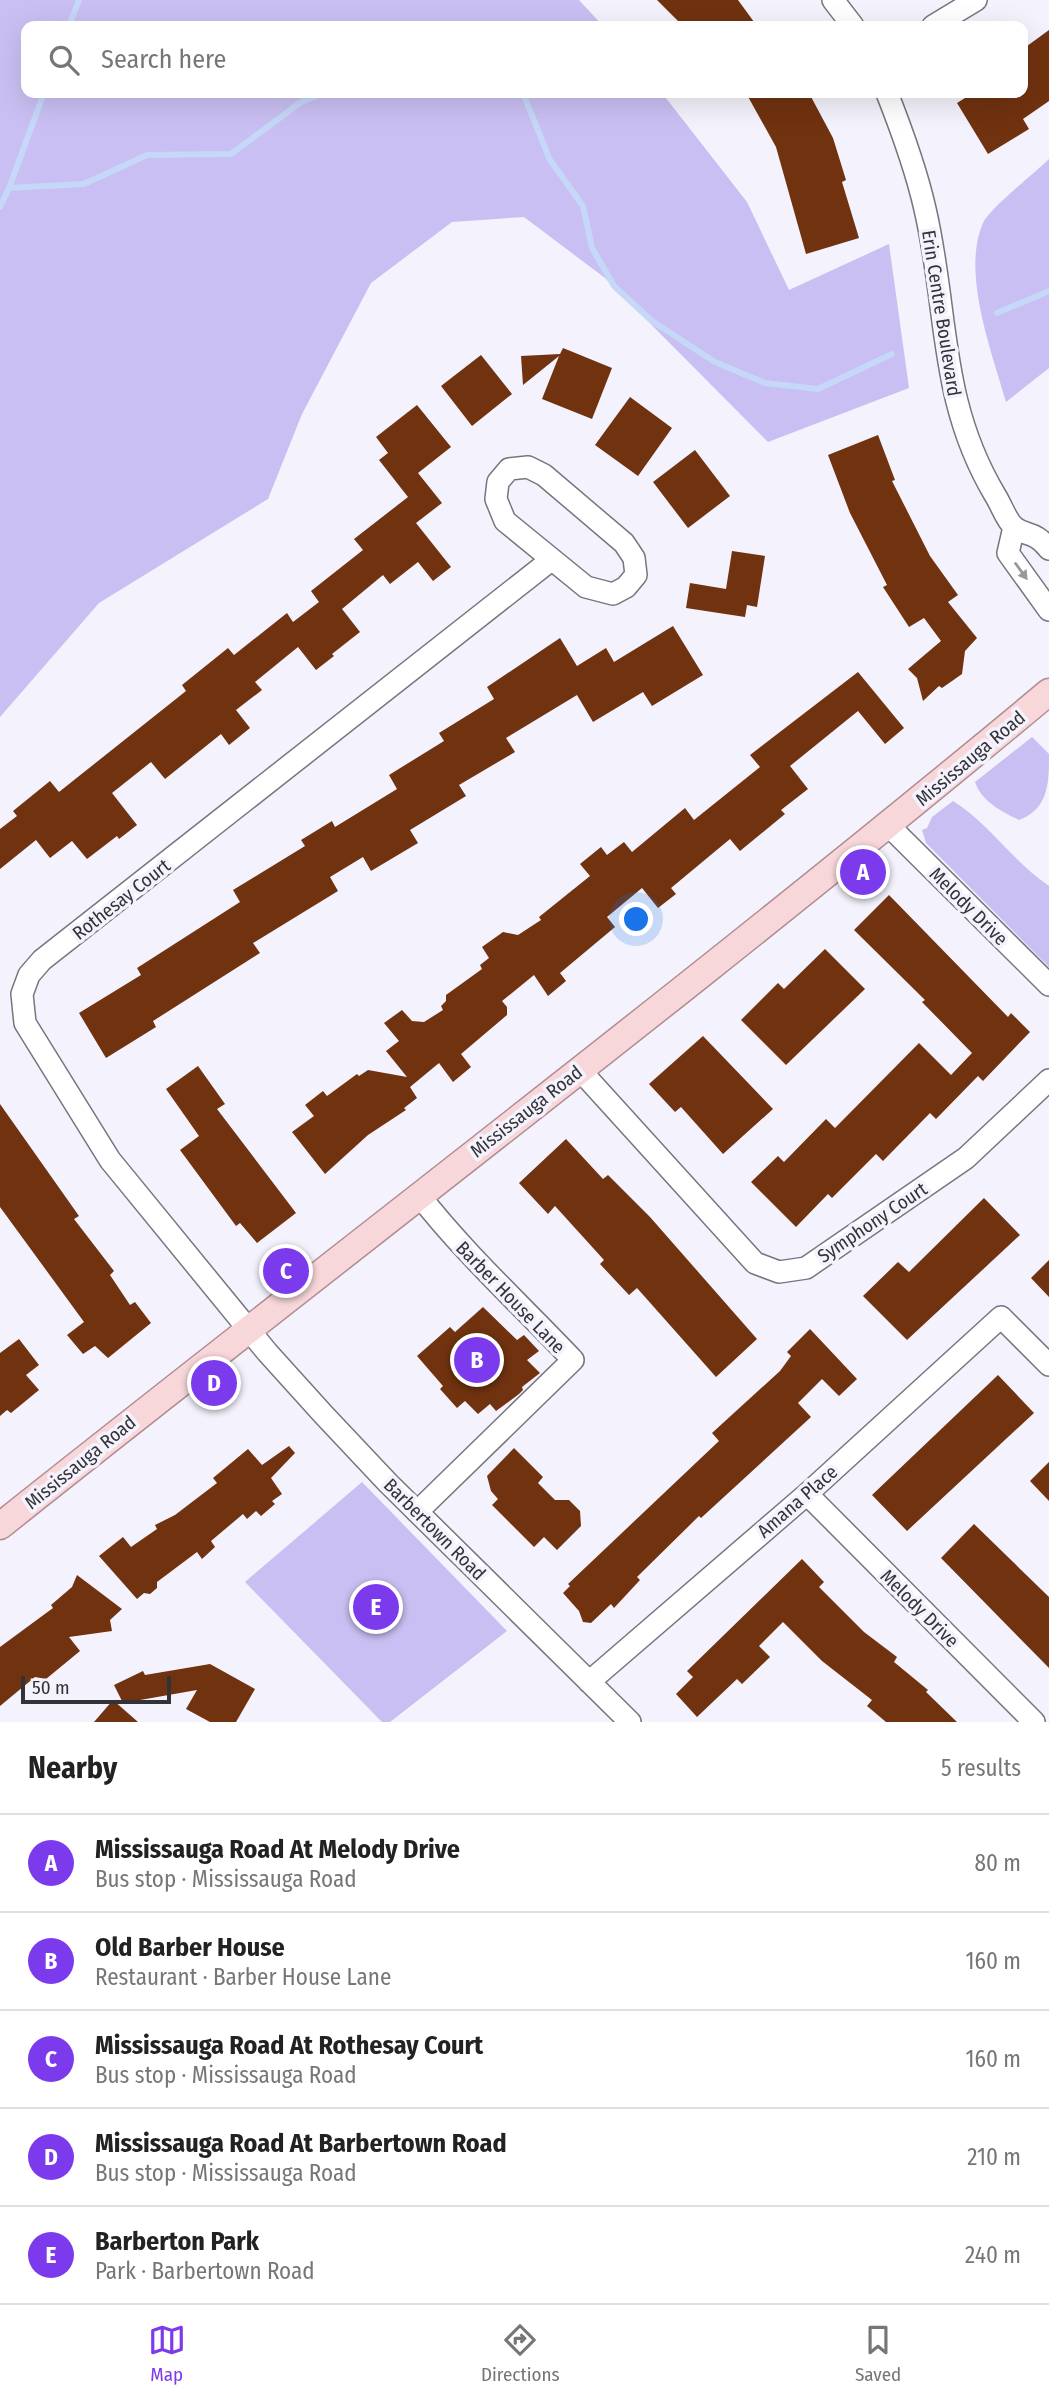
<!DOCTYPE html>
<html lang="en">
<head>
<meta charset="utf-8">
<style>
	body { margin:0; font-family:"Fira Sans Condensed",sans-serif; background:#f2f2f2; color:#222 }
	.scale { position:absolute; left:21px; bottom:18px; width:150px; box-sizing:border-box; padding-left:7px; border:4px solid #333236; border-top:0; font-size:19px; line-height:24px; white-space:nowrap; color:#333236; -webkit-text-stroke:5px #f4f2fc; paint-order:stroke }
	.you { position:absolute; left:637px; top:920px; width:24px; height:24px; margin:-18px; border:5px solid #fff; border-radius:50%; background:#1a73e8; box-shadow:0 0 0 10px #1a73e833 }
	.badge { display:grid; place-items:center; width:46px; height:46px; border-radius:50%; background:#7c3aed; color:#fff; font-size:23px; font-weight:700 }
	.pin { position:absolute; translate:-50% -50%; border:4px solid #fff; box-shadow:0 2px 7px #0006 }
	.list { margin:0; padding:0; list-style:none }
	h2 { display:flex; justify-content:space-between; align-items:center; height:91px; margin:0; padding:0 28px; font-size:30px }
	h2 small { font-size:23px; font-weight:400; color:#767676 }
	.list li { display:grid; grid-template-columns:46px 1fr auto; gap:21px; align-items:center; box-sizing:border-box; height:98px; padding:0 28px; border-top:2px solid #e0e0e0 }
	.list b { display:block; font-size:26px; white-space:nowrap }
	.list p { margin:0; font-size:23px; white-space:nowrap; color:#767676 }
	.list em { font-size:23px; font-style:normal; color:#767676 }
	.icon { flex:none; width:38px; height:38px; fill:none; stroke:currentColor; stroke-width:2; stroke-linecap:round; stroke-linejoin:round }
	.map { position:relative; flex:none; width:1049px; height:1722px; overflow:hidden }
	.search { position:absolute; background:#fff; box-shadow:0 7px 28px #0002; left:21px; right:21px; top:21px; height:77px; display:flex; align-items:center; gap:18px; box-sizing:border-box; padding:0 24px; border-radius:14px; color:#767676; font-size:26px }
	.sheet { height:581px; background:#fff }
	nav { display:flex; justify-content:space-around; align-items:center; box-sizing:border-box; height:98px; border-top:2px solid #e0e0e0; background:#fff; font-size:19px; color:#767676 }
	nav a { display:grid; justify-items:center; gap:4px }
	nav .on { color:#7c3aed }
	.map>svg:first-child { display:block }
	.green { fill:#cabff2 }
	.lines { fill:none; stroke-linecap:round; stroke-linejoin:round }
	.stream { stroke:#c5d8f8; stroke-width:6 }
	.building { fill:#70320f }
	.minor-casing { stroke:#77757e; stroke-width:24 }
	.major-casing { stroke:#b08c90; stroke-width:29 }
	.minor { stroke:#fff; stroke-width:21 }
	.major { stroke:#f8d7da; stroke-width:26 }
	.oneway { fill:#99989a }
	.labels { text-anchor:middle; stroke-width:7; stroke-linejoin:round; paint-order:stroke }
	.street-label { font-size:19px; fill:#333236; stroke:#f4f2fc }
</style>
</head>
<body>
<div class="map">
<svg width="1049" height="1722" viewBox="0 0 1049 1722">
	<rect width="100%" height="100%" fill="#f4f2fc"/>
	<path class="green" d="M0,0H579L603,26H26V93H662L747,202L789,290L889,244L909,388L768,442L605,278L524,217L452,222L371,283L302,414L268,499L99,603L0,717Z
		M1049,159V368L1006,402C992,352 961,273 983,223C989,209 1036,172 1049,159Z
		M1032,737L1049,754C1049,782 1049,809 1019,820C1001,811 982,802 975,782Z
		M953,801C990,824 1013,862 1049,886V967L926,843L922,830L927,828L932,817Z
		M362,1482L507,1631L390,1722H382L245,1582Z"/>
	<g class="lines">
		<path class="stream" d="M69,26L79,0
			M442,26L456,24L465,26
			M523,93L550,160L583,206L592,248L614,286L652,321L715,362L765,383L818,389L892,354
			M9,188L44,93
			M0,207L9,188L84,184L147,155L231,154L301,102L324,93
			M997,313L1049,291"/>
	</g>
	<path class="building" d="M657,0H738L757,26H683Z
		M1049,30V101L1023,119L1029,129L988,154L957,103L973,93H1023V49Z
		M746,93H809L833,138L846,180L842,182L859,238L806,254L776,147Z
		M563,348L612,368L592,419L542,399L559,356L523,385L521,356L560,354Z
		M481,355L512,394L472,426L441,386Z
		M630,397L672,428L638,476L595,445Z
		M417,405L451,447L418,473L442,503L416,523L451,567L433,581L418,562L390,584L383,575L342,609L360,632L332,654L334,656L316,670L298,647L255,682L262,690L236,710L250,728L229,745L221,734L165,779L151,762L112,793L137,825L119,839L117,836L87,859L72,841L50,858L36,840L0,869V829L17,816L13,811L50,781L59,792L186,691L182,685L228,648L234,655L287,613L293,622L319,602L311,591L363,550L354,539L408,497L379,460L388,453L376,437Z
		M878,435L895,480L892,481L930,556L958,595L948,602L977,638L965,651L962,674L942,688L939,686L923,701L917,678L908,669L941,641L924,618L909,627L883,587L887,585L850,513L828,455Z
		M695,450L730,496L688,528L653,482Z
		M732,551L765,556L757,607L747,605L745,617L686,608L690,583L726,589Z
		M673,626L703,675L652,706L643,692L593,722L577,695L506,738L515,752L459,785L466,796L410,830L418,843L371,871L363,857L330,877L338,891L253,943L260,953L153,1021L156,1027L106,1058L79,1013L141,975L137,968L240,902L233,890L305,846L301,840L332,821L335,827L397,789L389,775L444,741L439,733L494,699L487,687L560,638L577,666L606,648L614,662Z
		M858,672L904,728L885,744L858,711L790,766L808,789L781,810L785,814L740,851L730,839L671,888L676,894L658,908L642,888L607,917L615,927L560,973L566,981L548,996L534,975L502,1001L507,1007V1015L461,1054L471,1067L453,1082L439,1063L410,1087L417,1098L404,1108L406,1110L368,1135L325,1174L292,1132L314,1116L305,1105L323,1091L327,1096L357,1074L359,1076L368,1070L407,1077L386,1051L399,1041L384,1023L402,1010L412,1021L424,1022L443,1010L441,1006L446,1001V995L482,969L480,965L489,958L482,947L503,932L518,935L541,920L539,917L590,876L580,864L601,847L607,855L624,842L632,852L685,808L694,820L760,767L750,755Z
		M889,895L1008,1017L1011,1013L1030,1032L983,1081L978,1076L936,1119L930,1113L883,1161L876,1154L832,1198L828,1194L796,1227L751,1182L778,1156L784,1162L826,1119L835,1128L919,1043L951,1075L972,1053L922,1002L925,1000L854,930Z
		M825,949L865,989L786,1065L741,1020L778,983L784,989Z
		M703,1036L773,1109L723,1154L681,1107L675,1112L649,1084Z
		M198,1066L225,1104L217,1109L296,1213L257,1243L240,1223L236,1226L180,1150L199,1136L166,1089Z
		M0,1104L79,1216L74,1219L114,1271L110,1275L130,1305L135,1302L151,1323L108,1358L95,1346L83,1354L67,1335L84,1322L0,1207Z
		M566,1139L603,1179L608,1175L650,1217L757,1339L716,1377L637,1288L629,1295L600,1264L604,1260L555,1206L548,1214L519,1183Z
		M984,1198L1020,1235L907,1340L863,1296L898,1262L909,1272Z
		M1049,1260V1297L1031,1278Z
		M483,1307L517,1340L524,1335L539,1351L527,1360L540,1373L522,1387L523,1390L519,1394L496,1411L490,1404L478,1414L465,1401L457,1408L440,1389L443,1386L417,1356L450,1327L455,1332Z
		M810,1329L857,1379L839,1396L822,1379L798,1403L811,1417L701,1518L699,1516L637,1577L640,1580L614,1608L611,1604L591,1623L583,1622L579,1611L563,1593L570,1586L568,1584L719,1441L712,1433L780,1371L791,1356L787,1352Z
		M19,1339L39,1365L26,1375L39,1390L11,1413L7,1410L0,1416V1353Z
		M998,1375L1034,1413L907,1531L872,1495Z
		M289,1446L295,1453L271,1478L282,1494L272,1501L275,1504L261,1516L256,1511L247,1519L243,1514L211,1541L215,1547L202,1559L197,1552L157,1582V1588L150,1594L144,1593L137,1599L99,1556L123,1537L131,1547L157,1529L155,1525L175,1515L217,1483L213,1478L248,1449L262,1465Z
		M514,1448L543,1477L538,1483L555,1500H569L580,1511L581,1526L557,1550L544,1537L534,1547L492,1505L498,1499L491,1491L487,1476Z
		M1049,1462V1501L1030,1481Z
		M974,1524L1049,1597V1668L941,1558Z
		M802,1559L824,1582L819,1587L864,1632L897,1657L894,1662L928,1690L926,1692L957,1722H886L867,1706L872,1700L822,1661L783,1622L759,1646L770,1657L742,1684L737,1679L697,1717L676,1694L693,1677L687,1671Z
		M77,1575L122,1609L110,1620L112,1631L69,1637L80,1651L46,1679L35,1677L0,1706V1647L53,1608L51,1605L72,1587Z
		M210,1664L255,1689L236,1722H210L186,1709L197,1690L123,1703L114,1685L143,1671L145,1675Z
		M113,1700L138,1722H94Z"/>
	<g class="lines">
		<g class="minor-casing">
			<path id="minor" d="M833,0L853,26
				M933,26L976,0
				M887,93C902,131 916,169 925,209C949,312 938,399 995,495C1001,504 1006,520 1014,527C1026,537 1034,530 1049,549
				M528,467L544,475L624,543L634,558L636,575L626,587L613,594L586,587L505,521L496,499L498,482L509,469Z
				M1014,527L1008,553L1049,610
				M551,560L42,960L29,975L22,994L25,1023L110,1160L267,1352L323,1414L388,1483L630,1722
				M889,826L1049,985
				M579,1069L755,1263L779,1272L806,1268L966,1158L1049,1080
				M807,1494L1034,1722
				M417,1512L573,1360C521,1305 465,1254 419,1195
				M589,1682L807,1494L1001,1317L1049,1365"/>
		</g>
		<g class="major-casing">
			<path id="major" d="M0,1526C349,1248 706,978 1049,692"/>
		</g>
		<use href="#minor" class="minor"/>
		<use href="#major" class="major"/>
	</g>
	<defs><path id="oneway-solid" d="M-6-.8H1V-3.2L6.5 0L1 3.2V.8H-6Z" transform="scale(1.75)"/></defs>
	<use class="oneway" href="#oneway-solid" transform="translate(1021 571) rotate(54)"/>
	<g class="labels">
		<g class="street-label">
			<text transform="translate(942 313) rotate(81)" y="7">Erin Centre Boulevard</text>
			<text transform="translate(970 758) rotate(-40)" y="7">Mississauga Road</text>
			<text transform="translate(121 899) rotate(-38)" y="7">Rothesay Court</text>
			<text transform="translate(969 906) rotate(45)" y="7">Melody Drive</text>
			<text transform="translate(526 1111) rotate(-38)" y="7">Mississauga Road</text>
			<text transform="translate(872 1222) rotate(-34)" y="7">Symphony Court</text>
			<text transform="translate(511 1297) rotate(46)" y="7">Barber House Lane</text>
			<text transform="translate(80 1462) rotate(-39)" y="7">Mississauga Road</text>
			<text transform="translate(797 1501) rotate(-41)" y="7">Amana Place</text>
			<text transform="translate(435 1529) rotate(45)" y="7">Barbertown Road</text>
			<text transform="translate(920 1608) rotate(45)" y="7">Melody Drive</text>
		</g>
	</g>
</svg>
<div class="scale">50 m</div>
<div class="you"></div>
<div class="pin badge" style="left:863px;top:872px">A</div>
<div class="pin badge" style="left:477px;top:1360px">B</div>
<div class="pin badge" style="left:286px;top:1271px">C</div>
<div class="pin badge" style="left:214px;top:1383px">D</div>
<div class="pin badge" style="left:376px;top:1607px">E</div>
<div class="search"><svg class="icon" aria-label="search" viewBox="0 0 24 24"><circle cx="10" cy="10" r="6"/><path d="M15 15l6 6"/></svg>Search here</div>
</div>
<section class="sheet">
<h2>Nearby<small>5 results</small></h2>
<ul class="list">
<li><span class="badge">A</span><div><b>Mississauga Road At Melody Drive</b><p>Bus stop · Mississauga Road</p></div><em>80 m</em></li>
<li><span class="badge">B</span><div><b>Old Barber House</b><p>Restaurant · Barber House Lane</p></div><em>160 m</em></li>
<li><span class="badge">C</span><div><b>Mississauga Road At Rothesay Court</b><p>Bus stop · Mississauga Road</p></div><em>160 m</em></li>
<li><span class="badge">D</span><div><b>Mississauga Road At Barbertown Road</b><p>Bus stop · Mississauga Road</p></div><em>210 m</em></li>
<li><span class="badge">E</span><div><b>Barberton Park</b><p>Park · Barbertown Road</p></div><em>240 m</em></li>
</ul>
</section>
<nav>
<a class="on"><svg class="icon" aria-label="map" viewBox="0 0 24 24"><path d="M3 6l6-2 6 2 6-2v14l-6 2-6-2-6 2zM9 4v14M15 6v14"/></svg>Map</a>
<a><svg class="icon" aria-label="directions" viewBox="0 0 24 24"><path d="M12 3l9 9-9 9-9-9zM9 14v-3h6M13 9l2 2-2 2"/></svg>Directions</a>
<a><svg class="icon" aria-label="saved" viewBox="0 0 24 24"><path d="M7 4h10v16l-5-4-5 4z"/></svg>Saved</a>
</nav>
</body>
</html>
